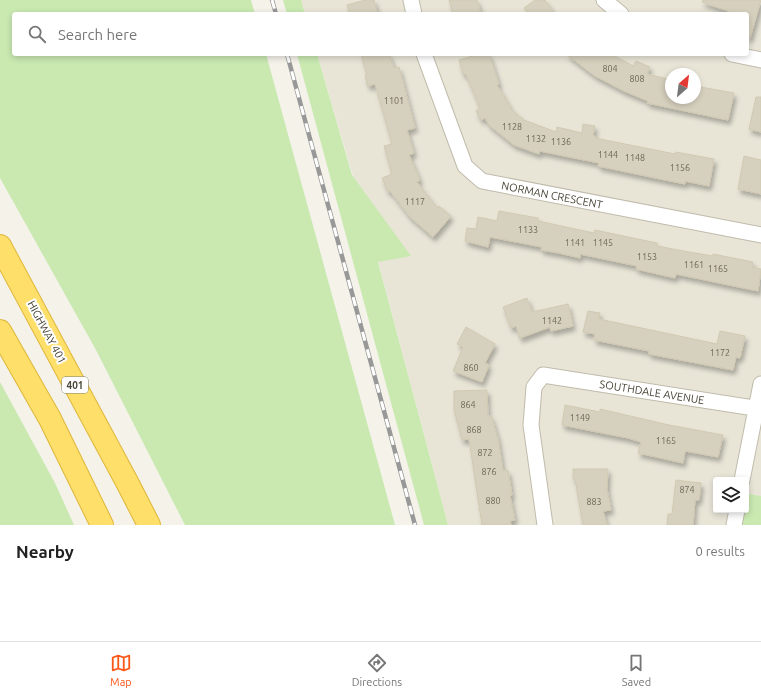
<!DOCTYPE html>
<html lang="en">
<head>
<meta charset="utf-8">
<style>
	body { margin:0; font-family:Ubuntu,sans-serif; background:#f2f2f2; color:#222 }
	.controls { position:absolute; right:12px; bottom:12px; display:grid; overflow:hidden; border-radius:4px; box-shadow:0 2px 6px #0003 }
	.controls button { width:36px; height:36px; display:grid; place-items:center; padding:0; border:0; border-bottom:1px solid #e0e0e0; background:#fff; color:#222; font:20px sans-serif }
	.compass { position:absolute; left:665px; top:68px; width:36px; height:36px; border-radius:50%; background:#fff; box-shadow:0 2px 6px #0003; rotate:28deg }
	.list { margin:0; padding:0; list-style:none }
	h2 { display:flex; justify-content:space-between; align-items:center; height:52px; margin:0; padding:0 16px; font-size:17px }
	h2 small { font-size:13px; font-weight:400; color:#767676 }
	.icon { flex:none; width:22px; height:22px; fill:none; stroke:currentColor; stroke-width:2; stroke-linecap:round; stroke-linejoin:round }
	.map { position:relative; flex:none; width:761px; height:525px; overflow:hidden }
	.search { position:absolute; background:#fff; box-shadow:0 2px 6px #0003; left:12px; right:12px; top:12px; height:44px; display:flex; align-items:center; gap:10px; box-sizing:border-box; padding:0 14px; border-radius:4px; color:#767676; font-size:15px }
	.sheet { height:116px; background:#fff }
	nav { display:flex; justify-content:space-around; align-items:center; box-sizing:border-box; height:56px; border-top:1px solid #e0e0e0; background:#fff; font-size:11px; color:#767676 }
	nav a { display:grid; justify-items:center; gap:2px }
	nav .on { color:#fb5719 }
	.map>svg:first-child { display:block }
	.residential { fill:#e8e5d7; fill-rule:evenodd }
	.green { fill:#c9e9b1 }
	.building { fill:#d6d0be; stroke:#d1c9b1; filter:url(#shadow) }
	.lines { fill:none; stroke-linecap:round; stroke-linejoin:round }
	.street-casing { stroke:#c0bbab; stroke-width:17 }
	.highway-casing { stroke:#deb639; stroke-width:24 }
	.street { stroke:#fff; stroke-width:15 }
	.highway { stroke:#fedf6a; stroke-width:22 }
	.rail-casing { stroke:#989898; stroke-width:4.5 }
	.rail { stroke:#fff; stroke-width:3; stroke-dasharray:9; stroke-linecap:butt }
	.labels { text-anchor:middle; stroke-width:4; stroke-linejoin:round; paint-order:stroke }
	.number-label { font-size:9px; fill:#6c6759 }
	.shield { fill:#fff; stroke:#7f7c73; stroke-width:1 }
	.shield-label { font-size:10px; font-weight:bold; fill:#484437 }
	.street-label { font-size:11px; fill:#484437; stroke:#fff }
</style>
</head>
<body>
<div class="map">
<svg width="761" height="525" viewBox="0 0 761 525">
	<defs>
		<filter id="shadow"><feDropShadow dx="2.5" dy="4.5" stdDeviation="2" flood-color="#0004"/></filter>
	</defs>
	<rect width="100%" height="100%" fill="#f4f2e9"/>
	<path class="residential" d="M301,0H761V525H448L378,261L317,54H747V14H305ZM671,74H695V98H671ZM716,480H746V510H716Z"/>
	<path class="green" d="M0,0H251L255,14H14V54H266L395,525H185L96,350L0,178Z
		M283,0H301L305,14H287Z
		M297,54H317L352,175L411,256L378,262L448,525H424Z
		M0,382L55,483L74,525H0Z
		M748,494L761,496V525H742Z"/>
	<path class="building" d="M365,0H374L377,12L371,14H350L347,5Z
		M449,0H477L481,14H453Z
		M535,0H545L555,14H528L524,8Z
		M703,0H761L750,38H747V14H727L728,11L702,2Z
		M361,54H389L394,68L399,67L415,128L407,130L414,153L409,155L420,180L417,182L437,208L439,206L451,216L433,237L410,217L390,191L388,192L382,178L392,174L384,146L392,144L375,84L368,86L365,76L367,75Z
		M480,54H489L499,84L497,85L512,110L524,120L556,132L557,127L582,133L583,124L595,126L593,135L595,136V138L675,154L676,152L714,159L709,186L685,181V184L670,181L598,166L599,163L540,151L539,154L514,145L489,125L485,118L481,120L476,111L480,108L466,74H463L459,60Z
		M566,54H611L633,66L636,61L650,67L647,74L671,80V98H695V86L734,93L728,120L647,103L648,101L624,91L595,76Z
		M756,97H761V132L749,129Z
		M744,156L761,160V194L738,189Z
		M499,211L538,218V221L594,233L595,230L657,243V246L689,252L713,256V254L753,262L752,267L761,269L758,291L676,274L675,278L636,269L637,266L580,254V258L559,253L541,250L542,247L490,237L488,247L465,241L467,228L476,229L478,217L497,221Z
		M527,298L532,312L568,304L573,326L551,331L550,327L520,338L516,326L511,328L503,307Z
		M588,311L600,313L599,319L717,344L720,331L745,336L740,358L736,357L733,370L649,354V351L594,340L595,334L583,332Z
		M466,327L495,344L485,363L489,365L482,382L453,371L463,347L457,344Z
		M487,390L488,416H491L498,439L503,471L508,470L512,495L510,496L515,520L510,521L511,525H482L469,439L462,440L454,410V391Z
		M565,405L600,412V409L669,425L723,435L718,457L685,451L683,463L638,453L641,442L628,438L562,425Z
		M573,469H608L607,489L611,510L603,511L607,525H583L575,479H573Z
		M676,480L701,483L699,500H695L693,525H667L668,514H672Z"/>
	<g class="lines">
		<g class="street-casing">
			<path id="street" d="M411,0L414,14
				M604,0L621,14
				M424,54L465,166L482,181L761,235
				M732,54L761,60
				M742,480L761,384
				M545,525L531,425L534,387L543,375L761,409
				M734,525L737,510"/>
		</g>
		<g class="highway-casing">
			<path id="highway" d="M0,246L128,484L149,525
				M0,331L50,419L102,525"/>
		</g>
		<use href="#street" class="street"/>
		<use href="#highway" class="highway"/>
		<g class="rail-casing">
			<path id="rail" d="M272,0L276,14
				M287,54L415,525"/>
		</g>
		<use href="#rail" class="rail"/>
	</g>
	<g class="labels">
		<g class="number-label">
			<text x="610" y="72">804</text>
			<text x="637" y="82">808</text>
			<text x="394" y="104">1101</text>
			<text x="512" y="130">1128</text>
			<text x="536" y="142">1132</text>
			<text x="561" y="145">1136</text>
			<text x="608" y="158">1144</text>
			<text x="635" y="161">1148</text>
			<text x="680" y="171">1156</text>
			<text x="415" y="205">1117</text>
			<text x="528" y="233">1133</text>
			<text x="575" y="246">1141</text>
			<text x="603" y="246">1145</text>
			<text x="647" y="260">1153</text>
			<text x="694" y="268">1161</text>
			<text x="718" y="272">1165</text>
			<text x="552" y="324">1142</text>
			<text x="720" y="356">1172</text>
			<text x="471" y="371">860</text>
			<text x="468" y="408">864</text>
			<text x="580" y="421">1149</text>
			<text x="474" y="433">868</text>
			<text x="666" y="444">1165</text>
			<text x="485" y="456">872</text>
			<text x="489" y="475">876</text>
			<text x="687" y="493">874</text>
			<text x="493" y="504">880</text>
			<text x="594" y="505">883</text>
		</g>
		<rect class="shield" x="62" y="377" width="26" height="16" rx="3"/>
		<g class="shield-label">
			<text x="75" y="389">401</text>
		</g>
		<g class="street-label">
			<text transform="translate(552 195) rotate(11)" y="4">NORMAN CRESCENT</text>
			<text transform="translate(47 332) rotate(62)" y="4">HIGHWAY 401</text>
			<text transform="translate(652 392) rotate(9)" y="4">SOUTHDALE AVENUE</text>
		</g>
	</g>
</svg>
<div class="controls">
<button><svg class="icon" aria-label="layers" viewBox="0 0 24 24"><path d="M12 4l9 5-9 5-9-5zM3 14l9 5 9-5"/></svg></button>
</div>
<svg class="compass" viewBox="-18 -18 36 36"><path d="M0-13l5 13h-10z" fill="#e53935"/><path d="M0 13l5-13h-10z" fill="#767676"/></svg>
<div class="search"><svg class="icon" aria-label="search" viewBox="0 0 24 24"><circle cx="10" cy="10" r="6"/><path d="M15 15l6 6"/></svg>Search here</div>
</div>
<section class="sheet">
<h2>Nearby<small>0 results</small></h2>
<ul class="list">
</ul>
</section>
<nav>
<a class="on"><svg class="icon" aria-label="map" viewBox="0 0 24 24"><path d="M3 6l6-2 6 2 6-2v14l-6 2-6-2-6 2zM9 4v14M15 6v14"/></svg>Map</a>
<a><svg class="icon" aria-label="directions" viewBox="0 0 24 24"><path d="M12 3l9 9-9 9-9-9zM9 14v-3h6M13 9l2 2-2 2"/></svg>Directions</a>
<a><svg class="icon" aria-label="saved" viewBox="0 0 24 24"><path d="M7 4h10v16l-5-4-5 4z"/></svg>Saved</a>
</nav>
</body>
</html>
